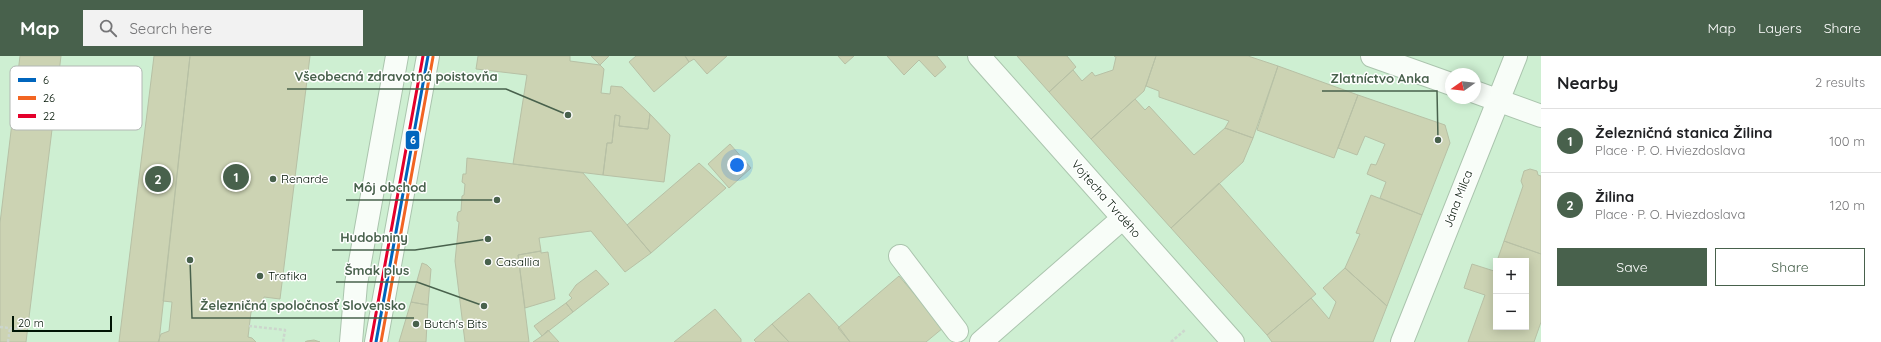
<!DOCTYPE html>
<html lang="en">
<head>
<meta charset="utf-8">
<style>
	body { margin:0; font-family:Quicksand,sans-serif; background:#f2f2f2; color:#202124 }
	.controls { position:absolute; right:12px; bottom:12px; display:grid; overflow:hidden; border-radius:0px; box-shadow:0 2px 10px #0003 }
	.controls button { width:36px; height:36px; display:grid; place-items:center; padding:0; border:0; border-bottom:1px solid #e0e0e0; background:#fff; color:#202124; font:20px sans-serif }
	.compass { position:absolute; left:1445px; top:12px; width:36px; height:36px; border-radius:50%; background:#fff; box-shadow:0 2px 10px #0003; rotate:256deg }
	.scale { position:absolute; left:12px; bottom:10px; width:100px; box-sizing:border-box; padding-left:4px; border:2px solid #001404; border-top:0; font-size:11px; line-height:14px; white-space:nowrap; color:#001404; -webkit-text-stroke:3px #fff; paint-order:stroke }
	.you { position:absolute; left:737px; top:109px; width:14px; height:14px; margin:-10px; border:3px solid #fff; border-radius:50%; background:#1a73e8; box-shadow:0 0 0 6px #1a73e833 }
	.badge { display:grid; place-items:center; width:26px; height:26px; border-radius:50%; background:#48614c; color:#fff; font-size:13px; font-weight:700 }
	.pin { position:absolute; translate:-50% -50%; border:2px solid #fff; box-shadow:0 1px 4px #0006 }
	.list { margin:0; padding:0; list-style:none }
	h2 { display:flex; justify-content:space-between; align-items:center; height:52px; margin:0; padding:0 16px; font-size:17px }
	h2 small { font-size:13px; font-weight:400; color:#757577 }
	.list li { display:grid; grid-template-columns:26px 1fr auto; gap:12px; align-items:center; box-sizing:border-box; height:64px; padding:0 16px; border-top:1px solid #e0e0e0 }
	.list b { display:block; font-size:15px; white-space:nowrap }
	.list p { margin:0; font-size:13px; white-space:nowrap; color:#757577 }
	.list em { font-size:13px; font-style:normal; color:#757577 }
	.actions { display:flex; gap:8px; padding:12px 16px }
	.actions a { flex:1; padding:9px 0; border:1px solid #48614c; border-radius:0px; text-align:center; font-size:14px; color:#48614c }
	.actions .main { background:#48614c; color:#fff }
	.icon { flex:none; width:22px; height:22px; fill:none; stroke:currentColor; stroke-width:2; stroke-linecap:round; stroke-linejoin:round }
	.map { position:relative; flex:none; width:1541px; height:286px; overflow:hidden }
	header { display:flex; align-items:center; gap:24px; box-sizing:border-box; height:56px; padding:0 20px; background:#48614c; color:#fff }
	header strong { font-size:19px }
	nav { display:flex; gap:22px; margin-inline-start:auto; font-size:14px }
	.search { width:280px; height:36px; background:#f2f2f2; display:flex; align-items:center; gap:10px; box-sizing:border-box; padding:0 14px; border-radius:0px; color:#757577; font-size:15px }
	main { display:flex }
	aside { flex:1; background:#fff }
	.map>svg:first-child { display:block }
	.building { fill:#ccd3b3; stroke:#b7c0a5 }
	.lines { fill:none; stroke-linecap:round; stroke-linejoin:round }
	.minor-casing { stroke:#aac4ad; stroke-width:24 }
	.path { stroke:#ccd6cd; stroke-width:2.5; stroke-dasharray:3 2; stroke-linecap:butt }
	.minor { stroke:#f8fdf8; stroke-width:22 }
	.bus-1-casing { stroke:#fff; stroke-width:6 }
	.bus-2-casing { stroke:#fff; stroke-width:6 }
	.bus-3-casing { stroke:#fff; stroke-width:6 }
	.bus-1 { stroke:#0065bd; stroke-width:3 }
	.bus-2 { stroke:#f26522; stroke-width:3 }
	.bus-3 { stroke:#e4002b; stroke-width:3 }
	.poi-dot { fill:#48614c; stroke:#fff; stroke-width:1.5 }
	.labels { text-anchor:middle; stroke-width:3; stroke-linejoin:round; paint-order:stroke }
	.poi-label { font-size:12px; fill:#001404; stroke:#fff; text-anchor:start }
	.street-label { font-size:12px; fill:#001404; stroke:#fff }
	.key { fill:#fff; stroke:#b2b8b4; stroke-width:1 }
	.key-label { font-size:11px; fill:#001404 }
	.leader { fill:none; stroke:#48614c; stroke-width:1.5 }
	.callout-dot { fill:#48614c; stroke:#fff; stroke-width:1.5 }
	.callout-label { font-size:13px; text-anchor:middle; font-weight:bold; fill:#48614c; stroke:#fff; stroke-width:3; stroke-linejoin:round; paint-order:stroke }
	.line-badge { stroke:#fff; stroke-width:1.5 }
	.badge-label { font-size:11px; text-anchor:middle; font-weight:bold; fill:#fff }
</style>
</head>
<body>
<header>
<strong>Map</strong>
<div class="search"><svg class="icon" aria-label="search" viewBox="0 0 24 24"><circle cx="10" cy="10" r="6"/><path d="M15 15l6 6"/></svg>Search here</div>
<nav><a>Map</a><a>Layers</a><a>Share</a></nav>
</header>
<main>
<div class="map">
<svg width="1541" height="286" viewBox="0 0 1541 286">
	<rect width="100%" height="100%" fill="#ceefd2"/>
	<path class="building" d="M20,0H61L26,286H0V167Z
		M154,0H190L159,286H119Z
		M190,0H310L280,243L264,241L262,250L258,253L251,256L248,281L252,282L256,286H158L161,278L169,275L172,246L163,245Z
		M478,0H570V5L600,9L604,13L601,37L610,38L611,30L622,31L650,58L648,73L619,70L620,60L615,59L612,87H607L603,119L513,108L527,19L476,13Z
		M591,0H609L600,9Z
		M636,0H685L689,6L654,36L629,6Z
		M685,0H727L707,18L694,3L689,6Z
		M838,0H854L845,8Z
		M887,0H937L946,11L935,21L919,4L904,19Z
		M1017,0H1067L1076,11L1049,36Z
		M1114,0H1156L1144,35L1091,83L1049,36L1073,14L1082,25L1092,16L1095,20L1113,14L1116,1Z
		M1156,0H1248L1278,10L1253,82L1225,72L1229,65L1159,41V35L1146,30Z
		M1278,10L1358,39L1334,102L1257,74Z
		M1358,39L1445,69L1450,87L1422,159L1380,142L1386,126L1367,118L1371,108L1376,109L1385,88L1365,80L1357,99L1338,92Z
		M1135,43L1145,54L1149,50L1194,99L1225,72L1253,82L1243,106L1171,172L1091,83Z
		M650,58L670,79L664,126L603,119L607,87H612L615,59L620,60L619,70L648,73Z
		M730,88L751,112L729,132L708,108Z
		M467,102L583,117L651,197L625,216L591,175L539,182L541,195L518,199L529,286H465L455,205L459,166L457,165V161L458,156L461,155L462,140L464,139L465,128L462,126L463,118H466Z
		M699,107L726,132L651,197L627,169Z
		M1530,113L1537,115L1538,119L1541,120V198L1504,185L1523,130L1521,125L1524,115Z
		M1219,127L1316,238L1267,279L1171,172Z
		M1371,139L1422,159L1387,250L1345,212L1360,178L1356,177Z
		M1504,185L1541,198V266L1534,286H1468L1485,239L1464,232L1472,208L1494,215L1496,208V271H1526V205H1497Z
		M541,195V197L548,196L555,243L525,252L518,199Z
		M422,207L427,209L431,213L428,249L411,246Z
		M1345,212L1387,250L1373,286H1272L1267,279L1311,242L1329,263L1336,246L1323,232Z
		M596,214L609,228L573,256L566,247L572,242L569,239L576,229Z
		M899,220L943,272L926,286H850L838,272Z
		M809,237L839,271L850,286H789L772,268Z
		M411,246L428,249L426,286H399Z
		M566,247L573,256L542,280L534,270Z
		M715,253L741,283V286H674Z
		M772,268L789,286H756L754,284Z
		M548,274L559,286H533L542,280Z
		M314,284L320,286H305L307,285Z"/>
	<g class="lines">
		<g class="minor-casing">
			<path id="minor" d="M979,0L1233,286
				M1372,0L1451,28
				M1475,36L1541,60
				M900,200L957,275
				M351,286L356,228L397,0
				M376,286L428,0
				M981,286L1123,162
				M1402,286L1516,0"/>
		</g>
		<path class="path" d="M249,270L285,274L283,286
			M0,271L27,274
			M8,286L10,272
			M1171,286L1185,274"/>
		<use href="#minor" class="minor"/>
		<g class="bus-1-casing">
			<path id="bus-1" d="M376,286L428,0"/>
		</g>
		<g class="bus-2-casing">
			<path id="bus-2" d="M381,286L433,1"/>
		</g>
		<g class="bus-3-casing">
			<path id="bus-3" d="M371,285L423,0"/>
		</g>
		<use href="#bus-1" class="bus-1"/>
		<use href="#bus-2" class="bus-2"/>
		<use href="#bus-3" class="bus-3"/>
	</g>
	<g class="poi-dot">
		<circle cx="273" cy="123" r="4"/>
		<circle cx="488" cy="206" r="4"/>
		<circle cx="260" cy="220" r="4"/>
		<circle cx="416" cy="268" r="4"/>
	</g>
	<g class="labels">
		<g class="poi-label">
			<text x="281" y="127">Renarde</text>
			<text x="496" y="210">Casallia</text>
			<text x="268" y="224">Trafika</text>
			<text x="424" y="272">Butch's Bits</text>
		</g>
		<g class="street-label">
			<text transform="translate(1106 143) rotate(49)" y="4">Vojtecha Tvrdého</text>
			<text transform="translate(1458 143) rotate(-69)" y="4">Jána Milca</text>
		</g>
	</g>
	<rect x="10" y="10" width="132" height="64" rx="6" class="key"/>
	<rect x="18" y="22" width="18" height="4" fill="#0065bd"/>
	<rect x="18" y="40" width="18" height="4" fill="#f26522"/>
	<rect x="18" y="58" width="18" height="4" fill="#e4002b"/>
	<g class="key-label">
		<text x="43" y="28">6</text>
		<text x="43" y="46">26</text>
		<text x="43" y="64">22</text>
	</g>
	<path class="leader" d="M568 59L506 33H287M1438 84L1437 35H1322M497 144L435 144H346M488 183L415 194H332M484 250L417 226H336M190 204L192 262H414"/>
	<g class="callout-dot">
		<circle cx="568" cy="59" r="4"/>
		<circle cx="1438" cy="84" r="4"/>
		<circle cx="497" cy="144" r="4"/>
		<circle cx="488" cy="183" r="4"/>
		<circle cx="484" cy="250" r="4"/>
		<circle cx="190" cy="204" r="4"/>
	</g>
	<g class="callout-label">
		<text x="396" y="25">Všeobecná zdravotná poistovňa</text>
		<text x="1380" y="27">Zlatníctvo Anka</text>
		<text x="390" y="136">Môj obchod</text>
		<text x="374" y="186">Hudobniny</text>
		<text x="377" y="219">Šmak plus</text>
		<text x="303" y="254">Železničná spoločnosť Slovensko</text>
	</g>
	<rect class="line-badge" x="405" y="74" width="15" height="20" rx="4" fill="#0065bd"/>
	<g class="badge-label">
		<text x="413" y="88">6</text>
	</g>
</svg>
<div class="controls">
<button>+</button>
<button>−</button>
</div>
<svg class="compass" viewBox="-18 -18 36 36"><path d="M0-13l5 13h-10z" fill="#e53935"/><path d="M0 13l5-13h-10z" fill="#757577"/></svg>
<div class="scale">20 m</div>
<div class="you"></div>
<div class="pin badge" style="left:236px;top:121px">1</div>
<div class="pin badge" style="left:158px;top:123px">2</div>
</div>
<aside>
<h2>Nearby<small>2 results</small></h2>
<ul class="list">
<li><span class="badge">1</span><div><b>Železničná stanica Žilina</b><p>Place · P. O. Hviezdoslava</p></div><em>100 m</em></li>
<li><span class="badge">2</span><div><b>Žilina</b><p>Place · P. O. Hviezdoslava</p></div><em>120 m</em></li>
</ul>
<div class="actions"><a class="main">Save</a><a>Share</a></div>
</aside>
</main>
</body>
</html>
